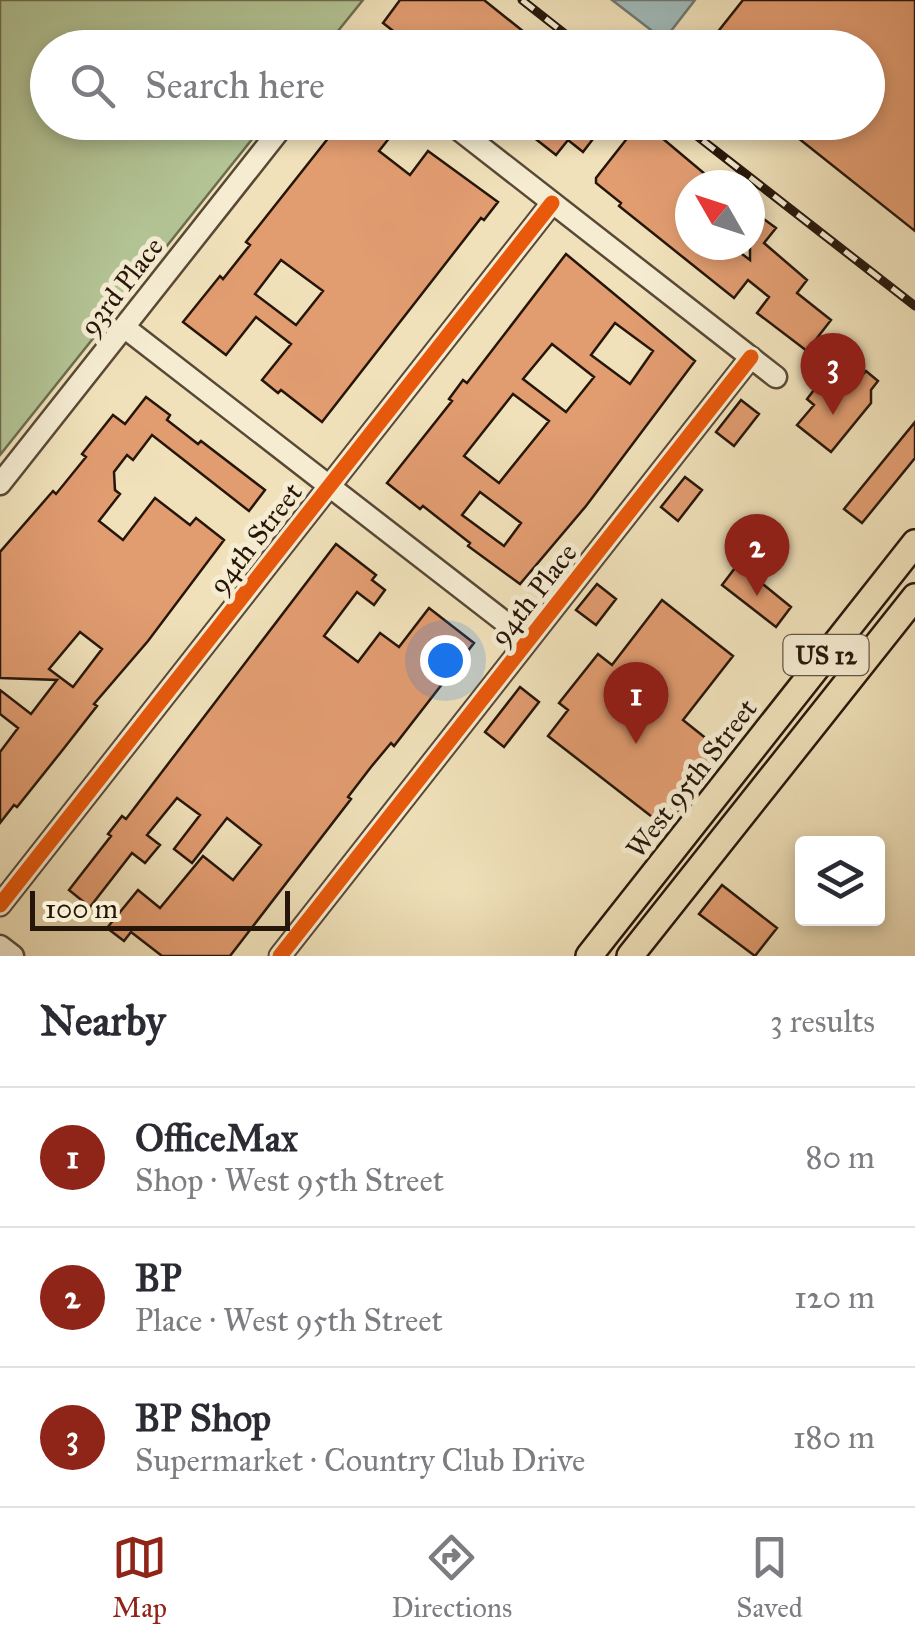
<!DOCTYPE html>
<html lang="en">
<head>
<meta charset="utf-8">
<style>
	body { margin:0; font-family:"IM FELL Great Primer",serif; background:#f2f2f3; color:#2b2b33 }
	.controls { position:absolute; right:30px; bottom:30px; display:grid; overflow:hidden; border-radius:10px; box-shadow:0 5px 15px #0003 }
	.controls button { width:90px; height:90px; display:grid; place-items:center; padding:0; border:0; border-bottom:2px solid #e1e1e2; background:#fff; color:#2b2b33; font:50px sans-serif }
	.compass { position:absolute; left:675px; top:170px; width:90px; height:90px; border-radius:50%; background:#fff; box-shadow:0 5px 15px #0003; rotate:309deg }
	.scale { position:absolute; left:30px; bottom:25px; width:260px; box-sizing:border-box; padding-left:10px; border:5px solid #26160a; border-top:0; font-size:28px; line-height:35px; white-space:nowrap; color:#26160a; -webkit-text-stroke:8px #f5ecd2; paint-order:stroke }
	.you { position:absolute; left:445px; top:660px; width:35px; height:35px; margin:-25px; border:8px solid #fff; border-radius:50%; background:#1a73e8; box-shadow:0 0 0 15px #1a73e833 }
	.badge { display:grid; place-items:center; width:65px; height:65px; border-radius:50%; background:#8f2418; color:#fff; font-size:32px; font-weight:700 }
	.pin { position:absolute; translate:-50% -82px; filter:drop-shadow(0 2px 5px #0008) }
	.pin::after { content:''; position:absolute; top:52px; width:35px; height:30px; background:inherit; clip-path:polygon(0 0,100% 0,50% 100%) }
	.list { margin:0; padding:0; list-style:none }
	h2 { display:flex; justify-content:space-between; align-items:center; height:130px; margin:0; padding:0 40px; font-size:42px }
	h2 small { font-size:32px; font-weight:400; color:#7c7c81 }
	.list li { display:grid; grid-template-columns:65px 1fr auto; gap:30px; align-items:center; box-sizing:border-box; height:140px; padding:0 40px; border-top:2px solid #e1e1e2 }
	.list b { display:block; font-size:38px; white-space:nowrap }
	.list p { margin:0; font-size:32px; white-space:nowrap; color:#7c7c81 }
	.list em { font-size:32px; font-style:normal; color:#7c7c81 }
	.icon { flex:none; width:55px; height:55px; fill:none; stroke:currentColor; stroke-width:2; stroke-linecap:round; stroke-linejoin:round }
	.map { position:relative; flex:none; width:915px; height:956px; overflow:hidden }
	.search { position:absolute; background:#fff; box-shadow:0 5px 15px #0003; left:30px; right:30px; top:30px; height:110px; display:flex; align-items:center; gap:25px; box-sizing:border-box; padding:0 35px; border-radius:55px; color:#7c7c81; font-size:38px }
	.sheet { height:550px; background:#fff }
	nav { display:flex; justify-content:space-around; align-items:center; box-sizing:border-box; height:140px; border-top:2px solid #e1e1e2; background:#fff; font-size:28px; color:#7c7c81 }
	nav a { display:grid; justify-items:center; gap:5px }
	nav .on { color:#8f2418 }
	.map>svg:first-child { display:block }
	.green { fill:#b3c495; stroke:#6c6d50; stroke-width:2.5 }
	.water { fill:#a0bbbb; stroke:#6f7974; stroke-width:2.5 }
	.building { fill:#e19c70; stroke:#26160a; stroke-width:2.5; fill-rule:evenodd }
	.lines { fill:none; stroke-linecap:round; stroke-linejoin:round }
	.minor-casing { stroke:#584936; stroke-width:25 }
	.major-casing { stroke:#26160a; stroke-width:30 }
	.minor { stroke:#f5ecd2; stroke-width:20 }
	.major { stroke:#f0e1ba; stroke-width:25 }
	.rail-casing { stroke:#26160a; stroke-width:9 }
	.rail { stroke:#f5ecd2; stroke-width:5; stroke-dasharray:15; stroke-linecap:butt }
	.cycleway-casing { stroke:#f5ecd2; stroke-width:21 }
	.cycleway { stroke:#e8590c; stroke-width:15 }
	.labels { text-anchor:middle; stroke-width:10; stroke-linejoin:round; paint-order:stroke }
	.shield { fill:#f5ecd2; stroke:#645646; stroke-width:2.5 }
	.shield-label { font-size:25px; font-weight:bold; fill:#26160a }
	.street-label { font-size:28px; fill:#26160a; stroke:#f5ecd2 }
</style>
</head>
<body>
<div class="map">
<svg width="915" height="956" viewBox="0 0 915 956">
	<rect width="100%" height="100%" fill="#f0e1ba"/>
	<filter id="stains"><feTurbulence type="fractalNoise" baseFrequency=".002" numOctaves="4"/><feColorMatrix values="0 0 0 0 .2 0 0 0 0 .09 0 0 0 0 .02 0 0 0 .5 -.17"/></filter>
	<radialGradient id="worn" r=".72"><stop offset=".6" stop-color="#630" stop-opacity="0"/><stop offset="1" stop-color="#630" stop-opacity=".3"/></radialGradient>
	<path class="green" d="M0,0H363L325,47L48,48V122L265,123L0,455Z"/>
	<path class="water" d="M612,0H695L664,40Z"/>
	<path class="building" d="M400,0H484L544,48H415L383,23Z
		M743,0H915V231L778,122H868V48H705Z
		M341,122H402L379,151L410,175L428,151L498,202L484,220L481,218L322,422L281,390L278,393L262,380L291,344L256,317L226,355L183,322L220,276L223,279L250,245L246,242ZM281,260L323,291L296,325L255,294Z
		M514,122H606L583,152L568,140L556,155Z
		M611,122H643L718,185H690V245H730L750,260V231L761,217L776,228L764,243L807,280L797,293L831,320L807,351L757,313L769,297L748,280L734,298L619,206L621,203L596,183V178L629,136Z
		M566,254L695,361L586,506L520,584L468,546L470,543L423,506L420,509L387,483L452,401L449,399L463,380L467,383ZM615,323L653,351L630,384L591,355ZM552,344L594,377L566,412L523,379ZM513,394L549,421L499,483L464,456ZM480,492L521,523L504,546L462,515Z
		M846,370L858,380L866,371L878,381L871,390V403L831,452L797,425L814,405L807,399L817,386L824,392L840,371Z
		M146,397L170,415L167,420L198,444L201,441L265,490L249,511L152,435L133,460L127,455L114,472L115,490L120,494L99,521L123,540L155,498L190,525L196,518L224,540L148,641L94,704L97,706L61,752L17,807L14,805L0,823V752L18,728L0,714V690L31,714L57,680L0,678V552L53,491L56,494L86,457L82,454L113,415L125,424ZM80,632L102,649L73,687L49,669Z
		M741,400L759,414L734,446L716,432Z
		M915,422V458L862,523L844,509Z
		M685,477L702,490L678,521L661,507Z
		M336,544L376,575L372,580L385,590L374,605L357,592L324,636L358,662L380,633L399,647L429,608L474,643L394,746L391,743L371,767L348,797L351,799L230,956H162L131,932L124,941L107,928L138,890L160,908L203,856L233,880L261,845L227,818L192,863L174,849L200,815L177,798L147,835L160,845L145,863L132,853L90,907L69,890L111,836L108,834L122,816L126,819L155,781Z
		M738,564L791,607L776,627L722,585Z
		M597,584L616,599L596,625L576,610Z
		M662,600L733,656L683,720L723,752L665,827L548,736L568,710L559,703L598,654L612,665Z
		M520,687L539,702L504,747L485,732Z
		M722,885L777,928L755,956L699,914Z"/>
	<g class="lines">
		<g class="minor-casing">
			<path id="minor" d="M449,122L776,377
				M124,327L528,640
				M0,484L286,122
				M0,905L552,203
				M0,946L13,956
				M280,956L751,357"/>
		</g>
		<g class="major-casing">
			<path id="major" d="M589,956L915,543
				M630,956L915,597"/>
		</g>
		<use href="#minor" class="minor"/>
		<use href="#major" class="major"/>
		<g class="rail-casing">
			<path id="rail" d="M522,0L583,48
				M679,122L915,306"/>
		</g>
		<use href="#rail" class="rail"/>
		<g class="cycleway-casing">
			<path id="cycleway" d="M0,905L552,203
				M280,956L751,357"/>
		</g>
		<use href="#cycleway" class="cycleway"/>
	</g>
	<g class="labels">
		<rect class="shield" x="783.5" y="635" width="85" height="40" rx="8"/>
		<g class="shield-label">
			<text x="826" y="664">US 12</text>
		</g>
		<g class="street-label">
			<text transform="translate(121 286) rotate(-52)" y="10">93rd Place</text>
			<text transform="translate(255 538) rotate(-52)" y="10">94th Street</text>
			<text transform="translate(533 594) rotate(-52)" y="10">94th Place</text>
			<text transform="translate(691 778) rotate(-52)" y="10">West 95th Street</text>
		</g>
	</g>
	<rect width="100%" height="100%" filter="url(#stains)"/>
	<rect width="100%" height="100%" fill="url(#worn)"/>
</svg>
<div class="controls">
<button><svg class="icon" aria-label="layers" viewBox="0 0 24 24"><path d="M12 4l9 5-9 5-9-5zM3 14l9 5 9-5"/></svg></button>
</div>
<svg class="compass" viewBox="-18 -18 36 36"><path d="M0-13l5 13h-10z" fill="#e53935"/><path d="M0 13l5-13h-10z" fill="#7c7c81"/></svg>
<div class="scale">100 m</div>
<div class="you"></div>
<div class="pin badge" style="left:636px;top:744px">1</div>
<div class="pin badge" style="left:757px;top:596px">2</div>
<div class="pin badge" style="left:833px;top:415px">3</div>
<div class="search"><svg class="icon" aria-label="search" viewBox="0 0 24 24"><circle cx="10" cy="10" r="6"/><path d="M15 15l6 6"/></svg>Search here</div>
</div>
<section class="sheet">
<h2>Nearby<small>3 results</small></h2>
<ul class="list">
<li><span class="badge">1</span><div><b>OfficeMax</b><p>Shop · West 95th Street</p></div><em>80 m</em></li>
<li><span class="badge">2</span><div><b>BP</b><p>Place · West 95th Street</p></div><em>120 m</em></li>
<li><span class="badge">3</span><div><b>BP Shop</b><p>Supermarket · Country Club Drive</p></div><em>180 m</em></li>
</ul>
</section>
<nav>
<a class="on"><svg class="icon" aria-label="map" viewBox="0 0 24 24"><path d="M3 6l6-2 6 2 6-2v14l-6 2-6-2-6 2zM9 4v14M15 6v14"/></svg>Map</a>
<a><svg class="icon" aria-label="directions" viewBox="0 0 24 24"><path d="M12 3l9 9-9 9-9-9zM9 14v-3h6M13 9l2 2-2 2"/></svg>Directions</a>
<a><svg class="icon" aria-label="saved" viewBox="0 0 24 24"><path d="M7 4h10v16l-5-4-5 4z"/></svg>Saved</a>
</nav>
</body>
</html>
